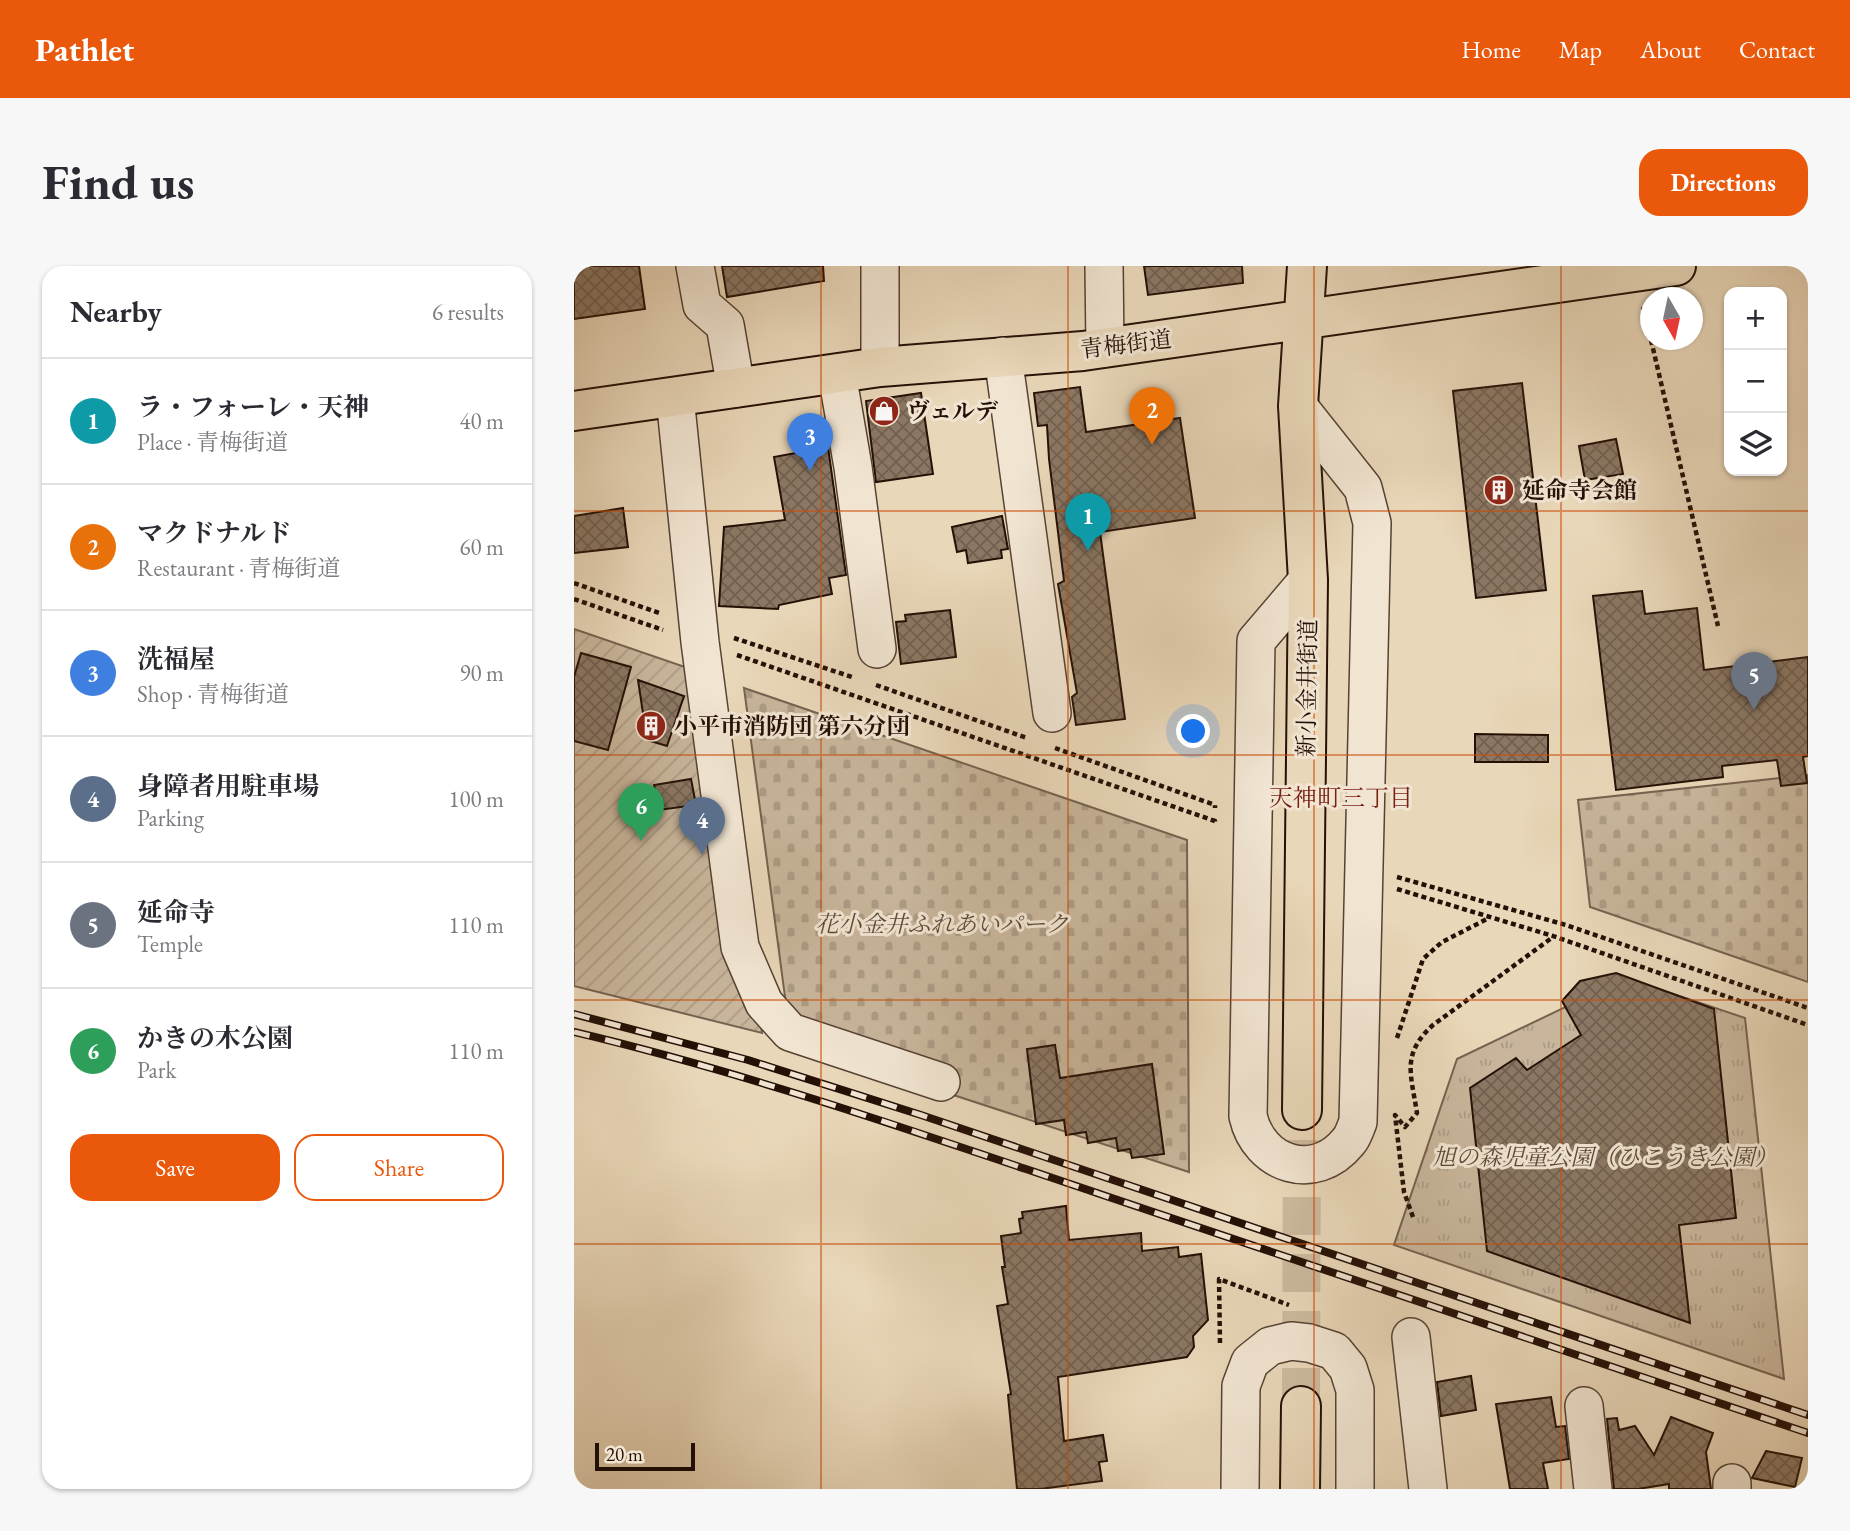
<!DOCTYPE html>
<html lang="en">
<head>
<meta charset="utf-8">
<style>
	body { margin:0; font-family:"EB Garamond","Noto Serif JP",serif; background:#f7f7f7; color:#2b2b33 }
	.controls { position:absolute; right:21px; top:21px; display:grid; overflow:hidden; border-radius:14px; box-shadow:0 2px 5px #0004 }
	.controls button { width:63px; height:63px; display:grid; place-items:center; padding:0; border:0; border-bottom:2px solid #e1e1e2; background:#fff; color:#2b2b33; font:35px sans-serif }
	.compass { position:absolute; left:1066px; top:21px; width:63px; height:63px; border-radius:50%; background:#fff; box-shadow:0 2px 5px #0004; rotate:171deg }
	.scale { position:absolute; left:21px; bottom:18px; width:100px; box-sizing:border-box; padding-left:7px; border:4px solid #251006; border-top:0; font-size:19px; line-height:24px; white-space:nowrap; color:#251006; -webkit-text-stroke:5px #f1e5d2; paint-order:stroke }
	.you { position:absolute; left:620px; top:466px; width:24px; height:24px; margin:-18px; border:5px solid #fff; border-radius:50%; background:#1a73e8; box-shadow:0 0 0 10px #1a73e833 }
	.badge { display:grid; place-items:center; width:46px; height:46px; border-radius:50%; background:#ea580c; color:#fff; font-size:23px; font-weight:700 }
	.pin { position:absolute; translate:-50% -58px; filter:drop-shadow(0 2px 4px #0008) }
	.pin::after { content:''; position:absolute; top:37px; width:24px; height:21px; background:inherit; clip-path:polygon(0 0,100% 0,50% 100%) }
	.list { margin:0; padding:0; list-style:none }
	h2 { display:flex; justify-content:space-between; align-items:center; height:91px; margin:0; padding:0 28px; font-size:30px }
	h2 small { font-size:23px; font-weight:400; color:#7c7c81 }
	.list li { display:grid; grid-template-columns:46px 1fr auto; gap:21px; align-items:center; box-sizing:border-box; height:126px; padding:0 28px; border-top:2px solid #e1e1e2 }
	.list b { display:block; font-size:26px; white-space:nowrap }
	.list p { margin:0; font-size:23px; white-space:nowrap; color:#7c7c81 }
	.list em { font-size:23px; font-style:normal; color:#7c7c81 }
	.actions { display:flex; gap:14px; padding:21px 28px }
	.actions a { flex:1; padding:16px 0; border:2px solid #ea580c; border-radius:21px; text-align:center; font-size:24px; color:#ea580c }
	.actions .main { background:#ea580c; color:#fff }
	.icon { flex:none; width:38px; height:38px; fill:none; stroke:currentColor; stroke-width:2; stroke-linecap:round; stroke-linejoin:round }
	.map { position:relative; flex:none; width:1234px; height:1223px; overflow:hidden; border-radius:21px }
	header { display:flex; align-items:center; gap:42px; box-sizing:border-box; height:98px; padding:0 35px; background:#ea580c; color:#fff }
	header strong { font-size:33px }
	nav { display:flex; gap:38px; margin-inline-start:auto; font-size:24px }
	.intro { display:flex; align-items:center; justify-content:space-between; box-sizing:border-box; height:168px; padding:0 42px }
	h1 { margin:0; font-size:49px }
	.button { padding:18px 32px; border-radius:21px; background:#ea580c; color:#fff; font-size:24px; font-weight:700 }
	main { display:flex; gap:42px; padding:0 42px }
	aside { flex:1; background:#fff; border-radius:21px; box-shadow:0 2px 5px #0004 }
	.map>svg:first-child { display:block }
	.cemetery { fill:url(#cemetery-stones); stroke:#766250; stroke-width:2 }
	.park { fill:url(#park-tufts); stroke:#766250; stroke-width:2 }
	.garden { fill:url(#garden-furrows); stroke:#766250; stroke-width:2 }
	.building { fill:url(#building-cross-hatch); stroke:#251006; stroke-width:2 }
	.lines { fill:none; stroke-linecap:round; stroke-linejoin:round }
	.major-tunnel { stroke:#ccb99e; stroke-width:38; stroke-dasharray:38 19; stroke-linecap:butt }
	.minor-casing { stroke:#564233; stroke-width:40 }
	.major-casing { stroke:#251006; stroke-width:42 }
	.path { stroke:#251006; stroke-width:4.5; stroke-dasharray:5 3.5; stroke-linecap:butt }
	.minor { stroke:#f1e5d2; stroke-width:37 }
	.major { stroke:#e9d7b9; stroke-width:38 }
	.rail-casing { stroke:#251006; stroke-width:8 }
	.rail { stroke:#f1e5d2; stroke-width:5; stroke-dasharray:16; stroke-linecap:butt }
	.grid { fill:none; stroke:#cb4e0b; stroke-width:2; stroke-opacity:0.55 }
	.labels { text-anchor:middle; stroke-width:6; stroke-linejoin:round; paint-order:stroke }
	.street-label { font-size:23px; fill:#251006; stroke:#f1e5d2 }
	.poi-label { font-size:23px; font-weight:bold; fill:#251006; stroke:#f1e5d2; text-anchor:start }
	.park-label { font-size:23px; font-style:italic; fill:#5e4a3a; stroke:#f1e5d2 }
	.neighbourhood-label { font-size:24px; fill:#7a1f14; stroke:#f1e5d2 }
</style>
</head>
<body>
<header>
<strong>Pathlet</strong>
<nav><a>Home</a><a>Map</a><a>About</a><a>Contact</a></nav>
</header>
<div class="intro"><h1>Find us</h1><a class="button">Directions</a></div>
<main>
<aside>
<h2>Nearby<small>6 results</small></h2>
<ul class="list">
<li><span class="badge" style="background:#0f9aa8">1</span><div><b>ラ・フォーレ・天神</b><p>Place · 青梅街道</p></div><em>40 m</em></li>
<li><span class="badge" style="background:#e8710a">2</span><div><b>マクドナルド</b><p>Restaurant · 青梅街道</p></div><em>60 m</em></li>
<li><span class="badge" style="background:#3f7fe0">3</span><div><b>洗福屋</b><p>Shop · 青梅街道</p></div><em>90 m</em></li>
<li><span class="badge" style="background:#5c6f8a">4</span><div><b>身障者用駐車場</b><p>Parking</p></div><em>100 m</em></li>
<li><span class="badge" style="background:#6b7280">5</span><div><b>延命寺</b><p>Temple</p></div><em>110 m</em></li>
<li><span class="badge" style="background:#2e9e5b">6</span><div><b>かきの木公園</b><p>Park</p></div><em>110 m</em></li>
</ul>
<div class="actions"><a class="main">Save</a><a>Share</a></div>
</aside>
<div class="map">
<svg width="1234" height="1223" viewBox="0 0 1234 1223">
	<defs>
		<pattern id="cemetery-stones" width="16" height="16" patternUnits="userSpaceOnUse" patternTransform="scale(1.75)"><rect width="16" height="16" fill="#c8b59b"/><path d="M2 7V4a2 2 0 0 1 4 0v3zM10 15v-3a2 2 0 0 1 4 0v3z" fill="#ac9b84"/></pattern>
		<pattern id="park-tufts" width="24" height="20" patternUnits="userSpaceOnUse" patternTransform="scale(1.75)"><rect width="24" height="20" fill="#c8b59b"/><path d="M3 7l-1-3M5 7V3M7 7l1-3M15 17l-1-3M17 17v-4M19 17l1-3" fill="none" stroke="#ac9b84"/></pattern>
		<pattern id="garden-furrows" width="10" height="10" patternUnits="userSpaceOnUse" patternTransform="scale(1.75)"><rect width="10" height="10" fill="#c8b59b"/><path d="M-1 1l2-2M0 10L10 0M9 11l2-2" fill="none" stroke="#ac9b84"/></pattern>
		<pattern id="building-cross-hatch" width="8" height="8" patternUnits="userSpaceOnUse" patternTransform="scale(1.75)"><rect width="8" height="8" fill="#8b7763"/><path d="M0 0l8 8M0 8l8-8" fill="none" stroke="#716050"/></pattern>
	</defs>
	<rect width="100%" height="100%" fill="#e9d7b9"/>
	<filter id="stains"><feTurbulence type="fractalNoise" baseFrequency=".00286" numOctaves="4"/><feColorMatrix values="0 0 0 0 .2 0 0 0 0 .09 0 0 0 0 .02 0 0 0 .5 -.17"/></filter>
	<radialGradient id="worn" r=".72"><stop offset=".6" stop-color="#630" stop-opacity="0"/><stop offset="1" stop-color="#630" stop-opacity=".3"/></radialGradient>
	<path class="cemetery" d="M170,422L613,574L615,906L217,776Z
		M1234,509V716L1016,641L1004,534Z"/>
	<path class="park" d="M1052,712L1171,752L1210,1113L820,979L883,793Z"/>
	<path class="garden" d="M0,363L143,412L188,767L0,720Z"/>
	<path class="building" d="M0,0H65L71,43L0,53Z
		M148,0H249L250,15L153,31Z
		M570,0H668L669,17L574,29Z
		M948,117L972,324L902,332L879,125Z
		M506,121L512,166L606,152L621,252L526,266L551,453L502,459L498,431L503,427L484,318L490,315L475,193L473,159L464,160L460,127Z
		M347,127L359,208L302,216L292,135Z
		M1042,173L1049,208L1011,214L1005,180Z
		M254,181L272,309L255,312L258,328L205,339L204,343L145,340L150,261L211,254L200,191Z
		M49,242L54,281L0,287V250Z
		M428,250L434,283L427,284L428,292L394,297L392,284L383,286L378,261Z
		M1068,325L1071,348L1123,342L1130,404L1234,391V490L1229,491L1233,517L1207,520L1203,494L1148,500L1149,511L1042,524L1019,330Z
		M376,344L382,391L327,398L322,356L332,355L331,349Z
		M7,387L57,401L34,484L0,475V411Z
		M64,414L110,430L93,480L73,474Z
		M901,468L974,469V496H901Z
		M117,513L122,539L85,544L80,519Z
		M1042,707L1140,743L1162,952L1105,959L1116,1057L913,985L896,822L942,792L953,804L1007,769L988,735L1006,715Z
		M481,779L486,812L578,798L590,888L558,892L556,883L544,885L542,872L514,877L512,866L492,869L490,854L462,858L453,783Z
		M492,940L495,974L567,967L568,985L604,981L605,991L627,988L634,1054L619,1070L620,1081L613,1091L484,1111L490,1175L529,1169L533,1195L525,1196L528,1215L466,1223H443L434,1129L437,1128L423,1040L434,1038L428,1001H431L427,970L447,967L445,953L449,952L448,946Z
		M897,1110L902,1144L867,1150L863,1116Z
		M977,1131L982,1161L991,1160L995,1193L969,1197L974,1223H936L922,1138Z
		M1097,1151L1139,1167L1132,1186L1137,1223H1095V1218L1064,1223H1040L1033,1153L1043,1152L1045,1164L1061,1160L1080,1189Z
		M1192,1185L1228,1192L1221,1221L1178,1212Z"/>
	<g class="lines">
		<path class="major-tunnel" d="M727,1140L728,844"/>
		<g class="minor-casing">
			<path id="minor" d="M121,0L128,39L151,59L162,122
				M306,0V101
				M530,0L531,82
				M429,90L478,447
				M263,108L279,201L303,383
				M101,131L126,376L166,681L190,737L216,766L367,816
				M724,140L789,222L798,257L784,856C781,863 779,871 774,876C741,917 685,899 674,850L682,375L734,314
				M837,1071L854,1223
				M1010,1140L1019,1223
				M1158,1217V1223
				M666,1223L667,1120L676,1096L696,1080L717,1075L735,1077L760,1085L774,1102L781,1124V1223"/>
		</g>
		<g class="major-casing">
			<path id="major" d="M0,145L306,101L509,85L1102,0
				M728,844L734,314L724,140L733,0
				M726,1223L727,1140"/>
		</g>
		<path class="path" d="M1069,41L1076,72
			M1077,74L1144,360
			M0,317L88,348
			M0,333L89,364
			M160,372L281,412
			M163,389L641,555V558
			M302,419L453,472
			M481,482L641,539V542
			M823,611L992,659L1234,742
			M823,623L979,670L1234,759
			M823,772L849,693L868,676L915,652
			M839,951L830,926L821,849L831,861L843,847C837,808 827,788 859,759L979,671
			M646,1077L645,1013L715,1039"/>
		<use href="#minor" class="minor"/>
		<use href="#major" class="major"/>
		<g class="rail-casing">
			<path id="rail" d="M0,748L174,794L347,849L1234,1149
				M0,766C178,808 350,869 523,927C760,1007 997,1087 1234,1167"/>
		</g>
		<use href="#rail" class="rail"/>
	</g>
	<path class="grid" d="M247,0V1223M494,0V1223M740,0V1223M987,0V1223M0,245H1234M0,489H1234M0,734H1234M0,978H1234"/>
	<defs>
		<g id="shop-disc" transform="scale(1.575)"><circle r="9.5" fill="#8f2418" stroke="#f1e5d2"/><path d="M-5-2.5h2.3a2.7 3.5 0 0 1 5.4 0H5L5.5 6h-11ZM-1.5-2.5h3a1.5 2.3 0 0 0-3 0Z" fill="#fff"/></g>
		<g id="building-disc" transform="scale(1.575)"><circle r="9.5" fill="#8f2418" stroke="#f1e5d2"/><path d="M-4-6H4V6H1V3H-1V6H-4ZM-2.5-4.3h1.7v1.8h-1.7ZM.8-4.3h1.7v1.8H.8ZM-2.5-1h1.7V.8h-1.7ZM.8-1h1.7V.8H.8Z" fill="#fff"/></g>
	</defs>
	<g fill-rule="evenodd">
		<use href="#shop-disc" x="310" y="145"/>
		<use href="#building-disc" x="925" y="224"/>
		<use href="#building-disc" x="77" y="460"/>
	</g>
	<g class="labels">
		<g class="street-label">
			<text transform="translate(552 78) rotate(-7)" y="8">青梅街道</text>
			<text transform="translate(733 422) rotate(-89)" y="8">新小金井街道</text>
		</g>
		<g class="poi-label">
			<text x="333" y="153">ヴェルデ</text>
			<text x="948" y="232">延命寺会館</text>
			<text x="100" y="468">小平市消防団 第六分団</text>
		</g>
		<g class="park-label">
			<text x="368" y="666">花小金井ふれあいパーク</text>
			<text x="1031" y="899">旭の森児童公園（ひこうき公園）</text>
		</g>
		<g class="neighbourhood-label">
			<text x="767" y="540">天神町三丁目</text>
		</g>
	</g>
	<rect width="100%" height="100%" filter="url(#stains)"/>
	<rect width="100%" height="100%" fill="url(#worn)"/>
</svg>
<div class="controls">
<button>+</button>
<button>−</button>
<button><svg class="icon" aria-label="layers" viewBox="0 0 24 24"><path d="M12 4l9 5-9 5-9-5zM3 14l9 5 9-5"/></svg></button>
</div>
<svg class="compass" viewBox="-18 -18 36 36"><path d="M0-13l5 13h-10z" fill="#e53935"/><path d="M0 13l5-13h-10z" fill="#7c7c81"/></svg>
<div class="scale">20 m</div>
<div class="you"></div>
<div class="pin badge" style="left:514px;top:285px;background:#0f9aa8">1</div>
<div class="pin badge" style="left:578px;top:179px;background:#e8710a">2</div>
<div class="pin badge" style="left:236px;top:205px;background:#3f7fe0">3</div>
<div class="pin badge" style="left:128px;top:589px;background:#5c6f8a">4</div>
<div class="pin badge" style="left:1180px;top:444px;background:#6b7280">5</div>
<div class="pin badge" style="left:67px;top:575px;background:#2e9e5b">6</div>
</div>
</main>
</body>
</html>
